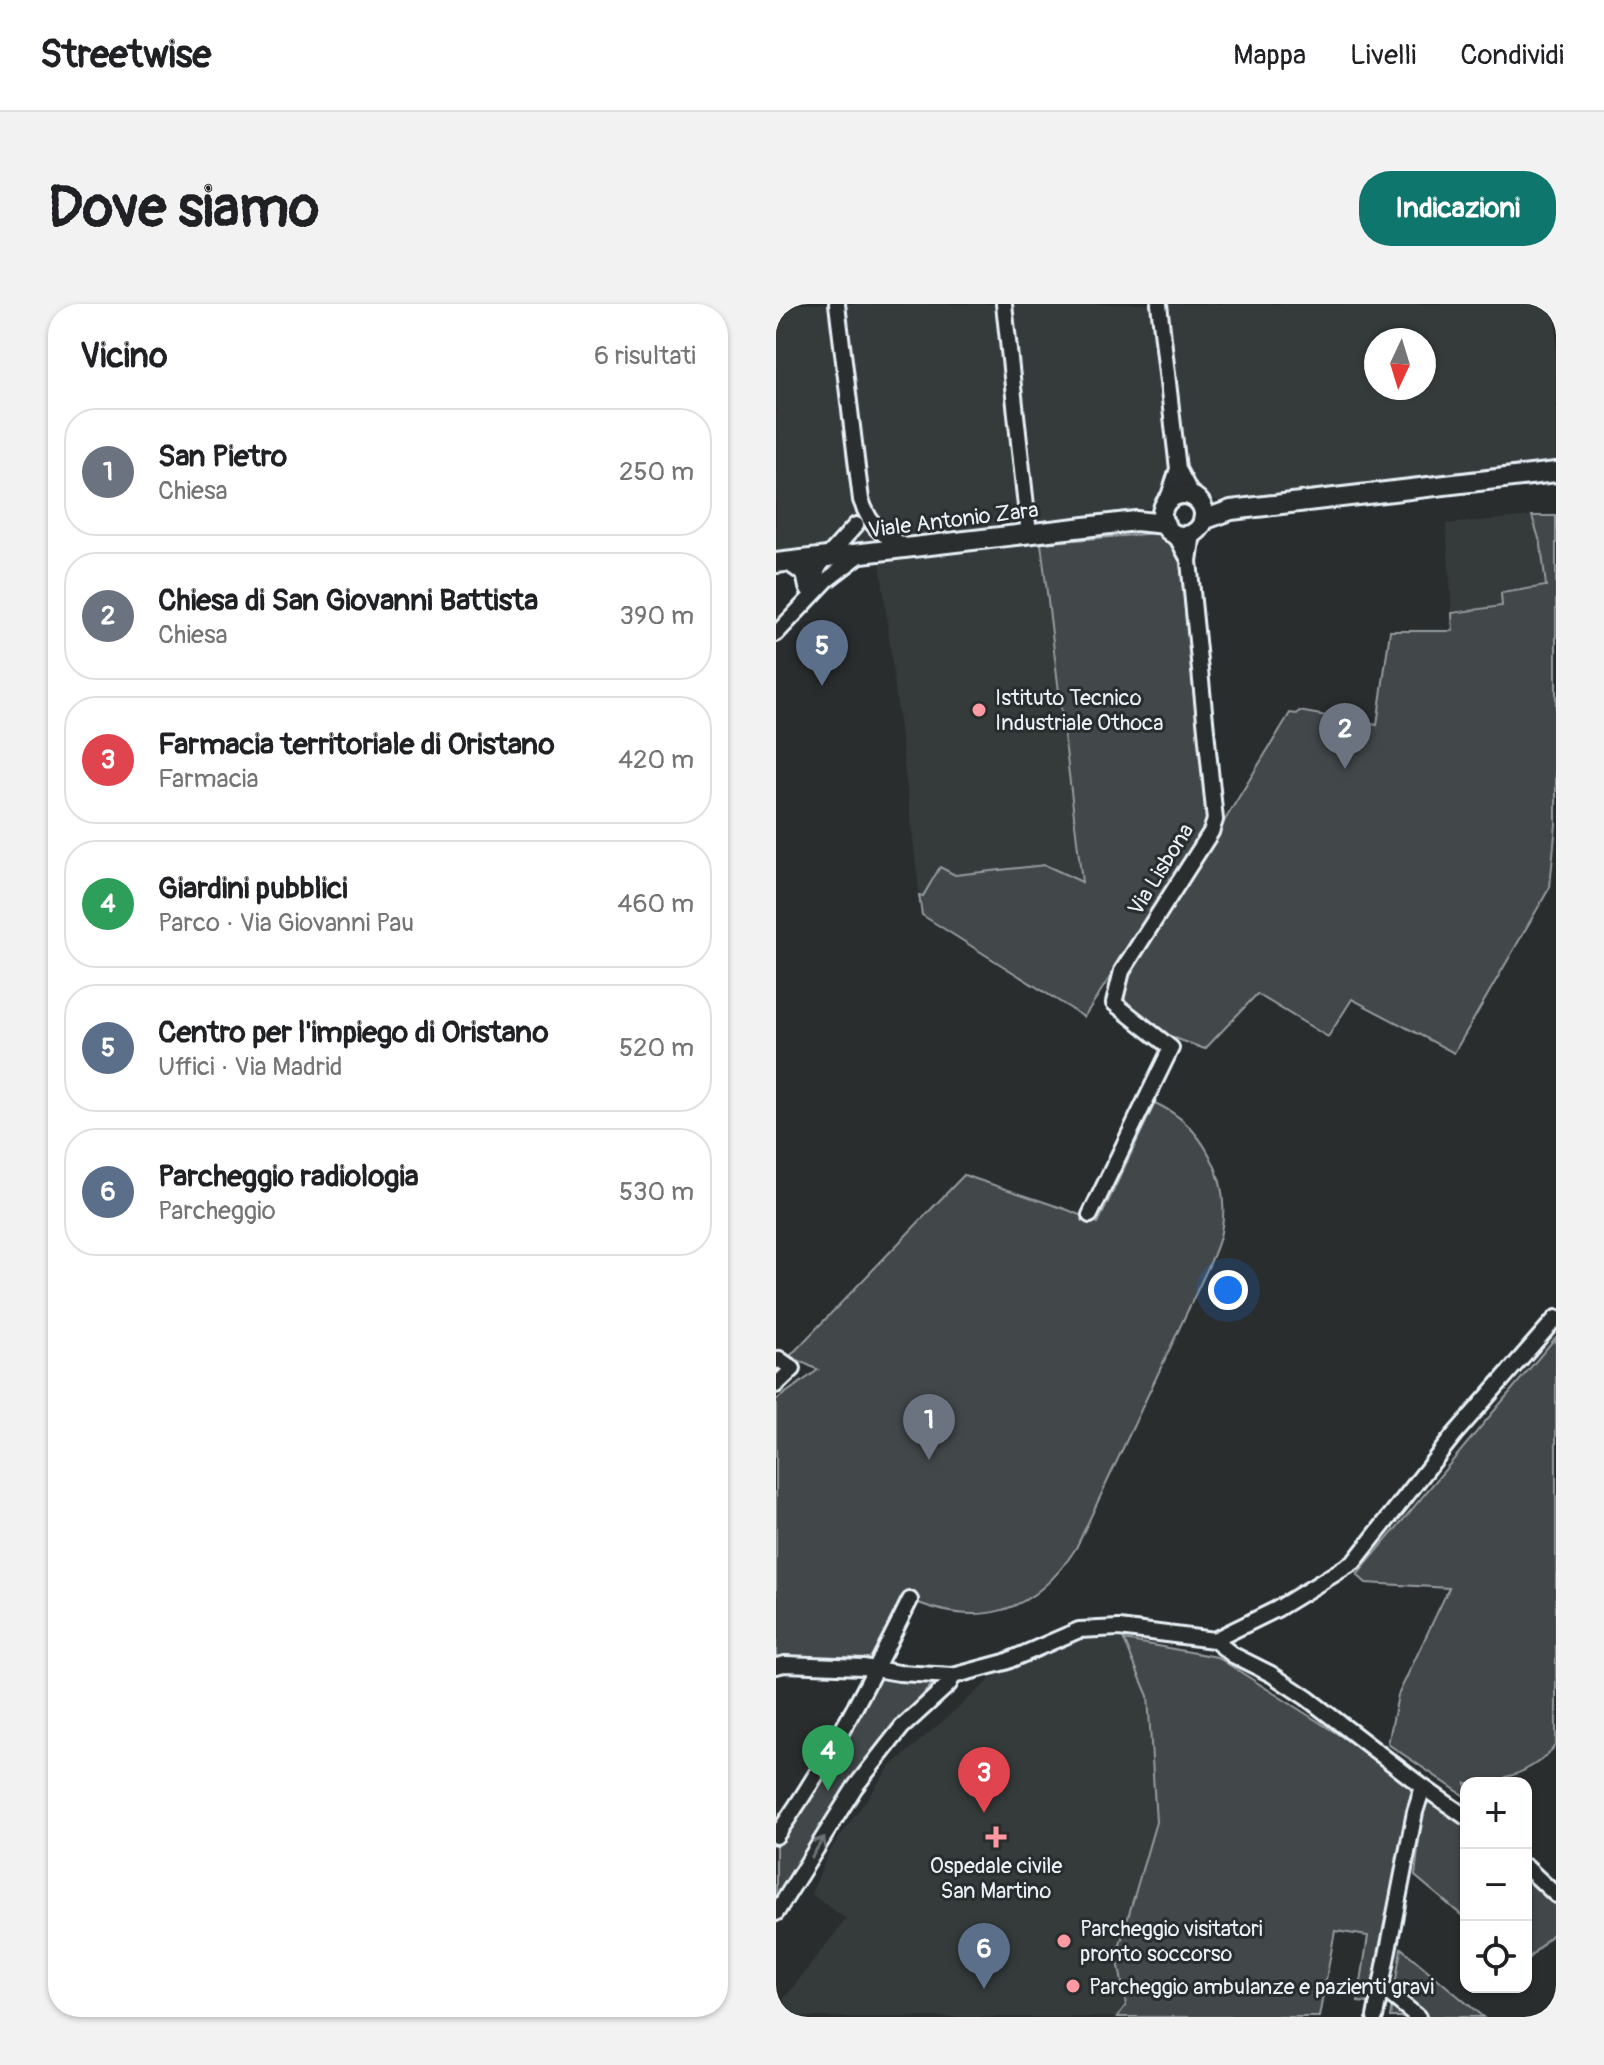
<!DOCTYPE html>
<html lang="it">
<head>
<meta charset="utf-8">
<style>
	body { margin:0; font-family:Pangolin,sans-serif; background:#f2f2f2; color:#202124 }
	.controls { position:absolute; right:24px; bottom:24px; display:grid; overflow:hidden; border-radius:16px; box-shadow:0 2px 6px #0004 }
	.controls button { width:72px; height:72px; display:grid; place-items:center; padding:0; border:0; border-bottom:2px solid #e0e0e0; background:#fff; color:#202124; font:40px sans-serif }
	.compass { position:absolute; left:588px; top:24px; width:72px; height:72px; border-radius:50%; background:#fff; box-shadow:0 2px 6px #0004; rotate:184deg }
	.you { position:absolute; left:452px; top:986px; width:28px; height:28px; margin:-20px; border:6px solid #fff; border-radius:50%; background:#1a73e8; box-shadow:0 0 0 12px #1a73e833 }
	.badge { display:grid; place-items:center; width:52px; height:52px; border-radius:50%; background:#0f766e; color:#fff; font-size:26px; font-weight:700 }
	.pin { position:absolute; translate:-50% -66px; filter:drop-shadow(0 2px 4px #0008) }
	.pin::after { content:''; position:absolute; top:42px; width:28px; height:24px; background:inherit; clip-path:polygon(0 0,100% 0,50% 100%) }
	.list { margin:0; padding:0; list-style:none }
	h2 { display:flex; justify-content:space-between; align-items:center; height:104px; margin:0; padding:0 32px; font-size:34px }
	h2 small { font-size:26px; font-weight:400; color:#757577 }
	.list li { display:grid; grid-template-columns:52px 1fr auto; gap:24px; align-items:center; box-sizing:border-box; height:128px; margin:0 16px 16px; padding:0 16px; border:2px solid #e0e0e0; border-radius:32px }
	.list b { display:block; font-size:30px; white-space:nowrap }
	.list p { margin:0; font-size:26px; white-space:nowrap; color:#757577 }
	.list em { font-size:26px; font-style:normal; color:#757577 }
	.icon { flex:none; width:44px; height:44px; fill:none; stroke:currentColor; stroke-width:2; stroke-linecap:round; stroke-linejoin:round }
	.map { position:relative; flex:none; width:780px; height:1713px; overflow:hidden; border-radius:32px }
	header { display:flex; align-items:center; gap:48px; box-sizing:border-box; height:112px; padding:0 40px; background:#fff; border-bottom:2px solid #e0e0e0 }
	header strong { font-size:38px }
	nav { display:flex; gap:44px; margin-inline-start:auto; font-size:28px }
	.intro { display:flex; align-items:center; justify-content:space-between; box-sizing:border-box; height:192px; padding:0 48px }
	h1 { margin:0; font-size:56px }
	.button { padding:20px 36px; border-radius:32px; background:#0f766e; color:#fff; font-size:28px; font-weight:700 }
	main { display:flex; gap:48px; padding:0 48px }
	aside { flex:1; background:#fff; border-radius:32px; box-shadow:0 2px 6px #0004 }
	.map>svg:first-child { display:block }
	.built { fill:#363a3b; fill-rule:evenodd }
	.green { fill:#424648; stroke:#959ca0; stroke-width:2 }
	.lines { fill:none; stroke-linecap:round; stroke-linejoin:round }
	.minor-casing { stroke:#e8f1f8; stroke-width:20 }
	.major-casing { stroke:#e8f1f8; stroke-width:24 }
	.minor { stroke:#2a2d2e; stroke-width:14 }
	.major { stroke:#2a2d2e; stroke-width:18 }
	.oneway { stroke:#6c7275 }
	.poi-dot { fill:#ff9aa2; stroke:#2a2d2e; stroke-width:3 }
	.labels { text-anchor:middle; stroke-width:6; stroke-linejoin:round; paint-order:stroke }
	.street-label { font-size:22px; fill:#e8f1f8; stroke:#2a2d2e }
	.poi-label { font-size:22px; fill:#e8f1f8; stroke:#2a2d2e; text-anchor:start }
</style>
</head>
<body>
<header>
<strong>Streetwise</strong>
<nav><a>Mappa</a><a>Livelli</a><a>Condividi</a></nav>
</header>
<div class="intro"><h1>Dove siamo</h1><a class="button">Indicazioni</a></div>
<main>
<aside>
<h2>Vicino<small>6 risultati</small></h2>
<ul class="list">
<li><span class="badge" style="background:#6b7280">1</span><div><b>San Pietro</b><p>Chiesa</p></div><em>250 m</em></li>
<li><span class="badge" style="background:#6b7280">2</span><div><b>Chiesa di San Giovanni Battista</b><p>Chiesa</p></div><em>390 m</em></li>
<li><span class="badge" style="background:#e0444e">3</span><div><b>Farmacia territoriale di Oristano</b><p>Farmacia</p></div><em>420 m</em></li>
<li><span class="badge" style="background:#2e9e5b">4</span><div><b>Giardini pubblici</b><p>Parco · Via Giovanni Pau</p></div><em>460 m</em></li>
<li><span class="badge" style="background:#5c6f8a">5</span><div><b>Centro per l'impiego di Oristano</b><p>Uffici · Via Madrid</p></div><em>520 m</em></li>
<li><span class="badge" style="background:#5c6f8a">6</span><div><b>Parcheggio radiologia</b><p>Parcheggio</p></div><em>530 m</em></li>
</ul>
</aside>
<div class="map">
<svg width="780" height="1713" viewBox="0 0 780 1713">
	<rect width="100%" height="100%" fill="#2a2d2e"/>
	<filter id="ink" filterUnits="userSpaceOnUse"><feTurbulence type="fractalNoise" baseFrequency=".0125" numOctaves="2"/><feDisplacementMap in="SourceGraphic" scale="16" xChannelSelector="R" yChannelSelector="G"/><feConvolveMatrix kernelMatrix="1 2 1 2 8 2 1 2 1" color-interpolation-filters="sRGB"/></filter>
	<g filter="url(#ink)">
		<path class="built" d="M0,0H780V157L0,247ZM600,36H648V84H600Z
			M756,212L765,241L770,282L725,289L726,302L676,309L670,220Z
			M265,239L319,695L308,713L146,611L104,257Z
			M311,1332L348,1336L372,1392L380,1518L342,1651L350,1701L341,1713H0V1705L70,1615L35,1590L53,1548L113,1464L230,1362Z"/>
		<path class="green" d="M756,212H780V520L774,583L678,749L576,695L552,733L481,690L429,745L396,733L342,692L514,409L521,410L523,407L601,421L614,327H677L676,309L726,302L725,289L770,282L765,241Z
			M381,229L393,237L404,258L432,522L308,713L146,611L143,591L147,592L164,563L179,571L269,561L306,578L265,239Z
			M379,799C426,820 456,875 445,928C442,944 434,959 427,974L300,1244C256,1313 199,1326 126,1292L101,1345L94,1354L11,1353L0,1356V1096L42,1066L14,1052L188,871L292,906L322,919Z
			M780,1033V1440C770,1456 747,1469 730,1473L726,1479H690V1493L612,1440L622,1391L673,1284L590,1279L581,1271Z
			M348,1336L441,1353L571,1436L636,1485L593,1699L582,1698L592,1632L559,1627L543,1713H341L350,1701L341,1651L380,1518L372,1392Z
			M104,1374L157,1379L121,1421L0,1598V1539Z
			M652,1496H659L690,1519V1615L639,1572L647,1501Z
			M750,1572L780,1599V1626L750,1657Z
			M625,1644L707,1713H614Z"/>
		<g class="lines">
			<g class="minor-casing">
				<path id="minor" d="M61,0L85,196C96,226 105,230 133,244
					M228,0L253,230
					M383,0L402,165L416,192
					M391,198L402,165
					M399,230L413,256
					M33,284L44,261L80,221
					M0,330L51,276L85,250
					M314,911L395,744L338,699L346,667L435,528L439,516L413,257L417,229
					M0,1057L3,1055L17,1065L0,1081
					M438,1336L501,1305L578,1258L678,1131L780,1014
					M0,1362L9,1360L87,1363L123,1369L177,1372L229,1358L303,1326L343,1324L438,1336L457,1351L495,1370L531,1394L647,1483L690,1513
					M0,1532C52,1458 94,1377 134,1296
					M750,1563L780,1591
					M0,1609L79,1483L126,1423L173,1380L177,1372
					M605,1683L642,1713
					M599,1713L639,1508L647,1483"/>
			</g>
			<g class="major-casing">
				<path id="major" d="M386 211a21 21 0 1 1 42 0a21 21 0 1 1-42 0Z
					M427,216L455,206L780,168
					M14,258L30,269L33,283
					M0,259L360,217L389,220"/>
			</g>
			<use href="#minor" class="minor"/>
			<use href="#major" class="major"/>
		</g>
		<defs><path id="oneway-shaft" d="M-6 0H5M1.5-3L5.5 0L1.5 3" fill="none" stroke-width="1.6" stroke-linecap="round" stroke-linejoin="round" transform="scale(2)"/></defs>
		<use class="oneway" href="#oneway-shaft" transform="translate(42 1543) rotate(-58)"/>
	</g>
	<g class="poi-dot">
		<circle cx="203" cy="406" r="8"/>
		<path d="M216 1521h8v8h8v8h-8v8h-8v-8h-8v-8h8z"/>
		<circle cx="288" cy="1637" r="8"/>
		<circle cx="297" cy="1682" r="8"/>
	</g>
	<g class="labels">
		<g class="street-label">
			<text transform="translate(177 215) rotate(-7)" y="8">Viale Antonio Zara</text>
			<text transform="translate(384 565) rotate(-58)" y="8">Via Lisbona</text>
		</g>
		<g class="poi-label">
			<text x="219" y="401">Istituto Tecnico<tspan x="219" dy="25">Industriale Othoca</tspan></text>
			<text x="220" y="1569" text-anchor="middle">Ospedale civile<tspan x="220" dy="25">San Martino</tspan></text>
			<text x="304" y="1632">Parcheggio visitatori<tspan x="304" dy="25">pronto soccorso</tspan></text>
			<text x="313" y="1690">Parcheggio ambulanze e pazienti gravi</text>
		</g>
	</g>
</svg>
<div class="controls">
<button>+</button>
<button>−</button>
<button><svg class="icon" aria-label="locate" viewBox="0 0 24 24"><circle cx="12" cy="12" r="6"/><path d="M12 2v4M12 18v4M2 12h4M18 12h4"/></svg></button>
</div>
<svg class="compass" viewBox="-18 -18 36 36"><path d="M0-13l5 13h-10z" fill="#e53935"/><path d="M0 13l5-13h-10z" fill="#757577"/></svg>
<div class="you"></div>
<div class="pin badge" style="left:153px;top:1156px;background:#6b7280">1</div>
<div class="pin badge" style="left:569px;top:465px;background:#6b7280">2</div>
<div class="pin badge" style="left:208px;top:1509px;background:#e0444e">3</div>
<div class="pin badge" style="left:52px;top:1487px;background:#2e9e5b">4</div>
<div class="pin badge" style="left:46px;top:382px;background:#5c6f8a">5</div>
<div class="pin badge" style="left:208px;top:1685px;background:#5c6f8a">6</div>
</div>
</main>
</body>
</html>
